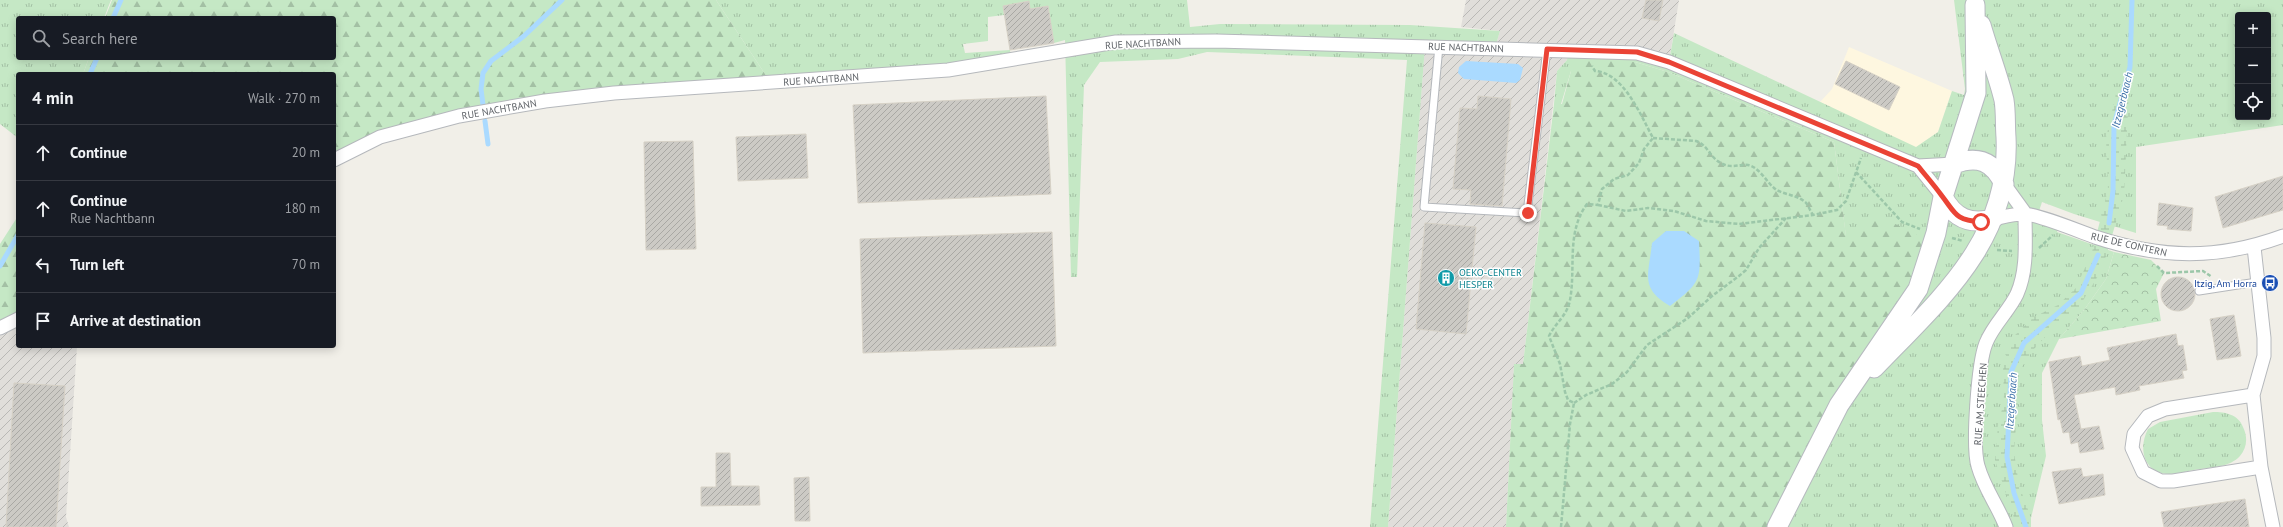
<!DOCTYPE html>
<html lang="en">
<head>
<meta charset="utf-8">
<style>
	body { margin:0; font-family:"PT Sans",sans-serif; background:#242831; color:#f1f3f6 }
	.controls { position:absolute; right:12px; top:12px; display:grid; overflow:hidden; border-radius:4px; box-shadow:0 2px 10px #0003 }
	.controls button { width:36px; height:36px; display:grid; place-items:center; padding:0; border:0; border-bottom:1px solid #363941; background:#171b24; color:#f1f3f6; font:20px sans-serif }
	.stop { position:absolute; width:12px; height:12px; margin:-9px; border:3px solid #ea4335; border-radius:50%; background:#fff }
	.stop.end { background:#ea4335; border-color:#fff; box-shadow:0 1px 4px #0008 }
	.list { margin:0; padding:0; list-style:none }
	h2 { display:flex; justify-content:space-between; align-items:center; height:52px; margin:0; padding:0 16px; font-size:17px }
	h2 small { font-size:13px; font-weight:400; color:#9ea1a6 }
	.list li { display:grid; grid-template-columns:26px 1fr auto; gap:12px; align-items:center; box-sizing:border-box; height:56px; padding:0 16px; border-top:1px solid #363941 }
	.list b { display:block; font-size:15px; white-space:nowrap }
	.list p { margin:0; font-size:13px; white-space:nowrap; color:#9ea1a6 }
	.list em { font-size:13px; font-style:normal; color:#9ea1a6 }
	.icon { flex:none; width:22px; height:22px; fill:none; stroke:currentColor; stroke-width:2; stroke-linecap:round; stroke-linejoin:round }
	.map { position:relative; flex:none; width:2283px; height:527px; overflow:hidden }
	.search { position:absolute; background:#171b24; box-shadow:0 2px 10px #0003; left:16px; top:16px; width:320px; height:44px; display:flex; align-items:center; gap:10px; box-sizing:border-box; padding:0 14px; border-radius:4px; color:#9ea1a6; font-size:15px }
	.panel { position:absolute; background:#171b24; box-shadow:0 2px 10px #0003; left:16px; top:72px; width:320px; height:276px; border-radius:4px }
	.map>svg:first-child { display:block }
	.commercial { fill:#fef7e0 }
	.industrial { fill:url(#industrial-furrows) }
	.grass { fill:url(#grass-tufts); fill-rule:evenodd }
	.forest { fill:url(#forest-firs) }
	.wetland { fill:url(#wetland-marsh) }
	.park { fill:url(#park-crowns) }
	.water { fill:#aadaff }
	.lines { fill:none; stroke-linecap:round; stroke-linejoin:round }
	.stream { stroke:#aadaff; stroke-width:5 }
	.building { fill:url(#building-hatch); stroke:#d6d1c6 }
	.lane-casing { stroke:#b5b8bc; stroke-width:9 }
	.street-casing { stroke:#b5b8bc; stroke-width:15 }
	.secondary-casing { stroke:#b6babf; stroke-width:21 }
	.path { stroke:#9cc7a9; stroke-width:2.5; stroke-dasharray:4 2; stroke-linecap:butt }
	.lane { stroke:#fff; stroke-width:7 }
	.street { stroke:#fff; stroke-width:13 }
	.secondary { stroke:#fff; stroke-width:19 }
	.route { stroke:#ea4335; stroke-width:5 }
	.labels { text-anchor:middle; stroke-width:3; stroke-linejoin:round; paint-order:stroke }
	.street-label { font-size:10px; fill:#5f6368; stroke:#fff }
	.culture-label { font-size:10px; fill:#0d838f; stroke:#fff; text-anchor:start }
	.transit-label { font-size:10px; fill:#164399; stroke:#fff; text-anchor:end }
	.water-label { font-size:11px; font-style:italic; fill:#4174aa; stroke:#fff }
</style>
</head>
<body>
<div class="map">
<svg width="2283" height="527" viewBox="0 0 2283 527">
	<defs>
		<pattern id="industrial-furrows" width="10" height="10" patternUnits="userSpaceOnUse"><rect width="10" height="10" fill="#e0deda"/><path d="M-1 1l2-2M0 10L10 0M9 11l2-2" fill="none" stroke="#b9b8b5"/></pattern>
		<pattern id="grass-tufts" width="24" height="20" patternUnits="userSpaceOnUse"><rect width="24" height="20" fill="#c5e8c5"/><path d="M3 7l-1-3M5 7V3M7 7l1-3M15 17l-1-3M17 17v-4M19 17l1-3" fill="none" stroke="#a3c0a4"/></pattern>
		<pattern id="forest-firs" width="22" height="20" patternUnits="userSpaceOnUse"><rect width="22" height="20" fill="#c5e8c5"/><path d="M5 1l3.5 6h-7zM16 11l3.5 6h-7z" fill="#a3c0a4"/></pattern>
		<pattern id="wetland-marsh" width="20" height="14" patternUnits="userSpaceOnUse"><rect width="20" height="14" fill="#c5e8c5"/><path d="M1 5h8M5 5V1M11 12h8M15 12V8" fill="none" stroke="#a3c0a4"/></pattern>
		<pattern id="park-crowns" width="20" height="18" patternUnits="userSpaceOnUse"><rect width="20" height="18" fill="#c5e8c5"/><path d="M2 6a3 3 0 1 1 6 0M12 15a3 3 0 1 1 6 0" fill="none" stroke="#a3c0a4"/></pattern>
		<pattern id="building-hatch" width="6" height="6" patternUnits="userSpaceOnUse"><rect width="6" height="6" fill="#cccac5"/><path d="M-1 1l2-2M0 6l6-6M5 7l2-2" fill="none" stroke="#a9a8a4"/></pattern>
	</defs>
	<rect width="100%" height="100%" fill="#f1efe8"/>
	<path class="commercial" d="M1849,47L1952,91L1938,132L1916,148L1820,102L1832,89Z"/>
	<path class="industrial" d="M1466,0H1679L1669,62L1568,50L1567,60L1557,71L1523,364L1514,365L1506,527H1388L1425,45L1495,48L1500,31L1461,27Z
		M18,319V346H77L66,517L69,527H0V328Z"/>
	<path class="grass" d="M0,0H111L104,18H18V58H89L83,74H18V138L0,124Z
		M716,0H1187L1190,27L1220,24L1410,25L1500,31L1495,48L1425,46L1388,527H1370L1407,60L1207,52L1178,59L1100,62L1084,85L1077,277H1071L1065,40L1054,43L1048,6L1030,9L1028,1L1003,6L1004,15L988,17V41L963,44L965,53L1010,50L1011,60L771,83Z
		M1954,0H2283V125L2136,147V233L2074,214L2042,202L2037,217L2060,225L2057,232L2114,252L2106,279L2084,310L2059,339L2042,373V420L2046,456L2031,518V527H1769L1846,237L1834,142L1668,72L1635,62L1571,71L1561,104H1554L1557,71L1567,60L1568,50L1669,62L1674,33L1916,147L1938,132L1952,91L1964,95L1965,89ZM2238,15H2268V117H2238Z
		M2213,412C2225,412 2238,414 2243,427C2248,437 2247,448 2240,456C2230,467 2213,467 2200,469C2190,470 2179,474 2169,474C2143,473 2138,448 2148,429L2160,422Z"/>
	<path class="forest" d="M112,0H716L771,83L614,93L380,137L334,160V74H83L89,58H334V18H105Z
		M1579,60L1635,62L1668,72L1834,142L1846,236L1879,216L1926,239L1911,286L1769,527H1506L1514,364H1523L1554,104H1562L1571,71Z
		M18,216V319L0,328V244Z"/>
	<path class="wetland" d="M2130,67L2124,195L2106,256L2098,276L2079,307L2049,333L2032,351L2020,370L2014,452L2019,485L2031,518V527H2017L1995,460L1998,424L2004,402L2003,364L2012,338L2034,317L2058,305L2076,288L2092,252L2108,190L2106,138L2116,94Z"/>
	<path class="park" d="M2114,252L2151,260L2164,273L2156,289L2161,321L2059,339L2084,310L2106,279Z"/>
	<path class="water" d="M1466,61L1518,64L1523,68L1520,80L1516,83L1464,79L1458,73L1459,67Z
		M1666,231H1684L1699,241C1701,281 1701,282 1670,306C1639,288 1649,274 1652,243Z"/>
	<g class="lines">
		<path class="stream" d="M113,18L121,0
			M90,74L97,58
			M483,105L481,89L483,73L491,61L524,36L562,0
			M485,121L488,144
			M2109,223L2113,191L2114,125L2130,67L2132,0
			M0,266L18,235
			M2026,527L2014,493L2007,457L2011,372L2024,343L2081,293L2098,255"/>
	</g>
	<path class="building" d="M1646,0H1663L1659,21L1642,18Z
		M1029,1L1030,9L1048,6L1054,43L1010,50L1003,6Z
		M1846,61L1900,87L1889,110L1835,84Z
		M1046,96L1051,194L858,203L853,105Z
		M1478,96L1511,99L1502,206L1470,204L1471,190L1453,189L1460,108L1477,109Z
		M806,134L808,178L738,181L736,137Z
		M693,141L696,249L646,250L644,142Z
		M2283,176V210L2223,228L2215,197Z
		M2159,203L2193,208L2191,231L2167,229L2168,226L2157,225Z
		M1425,223L1476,227L1466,334L1416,329Z
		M1052,232L1056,346L863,353L860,239Z
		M2161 294a17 17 0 1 1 34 0a17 17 0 1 1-34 0Z
		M2234,315L2241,356L2217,360L2210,319Z
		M2176,334L2178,346L2183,345L2187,370L2182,371L2184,378L2139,386L2140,390L2116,395L2115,387L2074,395L2081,429L2099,426L2104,449L2080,453L2078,442L2071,444L2069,432L2063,433L2060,419L2058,420L2049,362L2080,356L2082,366L2110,360L2107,348Z
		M14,383L65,386L56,527H6Z
		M716,453H730L731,486H759L760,505L701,506V487H716Z
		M2081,468L2083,477L2103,474L2105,495L2059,504L2052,472Z
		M809,477L810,521H795L794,478Z
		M2245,499L2249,527H2164L2161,512Z"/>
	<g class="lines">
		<g class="lane-casing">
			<path id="lane" d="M1439,46L1424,207L1527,213L1547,49
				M2199,291L2257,282"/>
		</g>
		<g class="street-casing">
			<path id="street" d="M334,160L380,137L459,116L545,101L614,93L948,70L1116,42L1216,41L1637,53L1669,62L1918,166L1954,164
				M1918,166L1943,197
				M2004,184L2025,213
				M1993,219C2003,217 2013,214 2023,214C2035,213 2081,232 2095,237C2162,259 2217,260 2283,236
				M2254,247L2264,338V356L2253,395L2261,467L2273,527
				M0,328L18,319
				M2253,395L2165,409L2148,416L2134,434L2132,448L2143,472L2161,481H2173L2261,467
				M2006,527C1998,506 1984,488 1978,466C1972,446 1978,363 1986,343C1993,325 2009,311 2017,294C2028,269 2025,240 2025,213"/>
		</g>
		<g class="secondary-casing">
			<path id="secondary" d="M1954,164C1978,155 1993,161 2004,184
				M1943,197C1954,218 1970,225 1993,219
				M1874,368C1940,299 2011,240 2006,137C2005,125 2006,112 2004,100C1998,75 1988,50 1981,25
				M1777,527L1839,405L1918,289L1936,233L1943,197L1976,93L1975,5"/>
		</g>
		<path class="path" d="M1653,138L1696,141C1708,145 1710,158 1721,163C1731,169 1739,164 1748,165C1759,167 1766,181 1774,188C1782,195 1796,194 1805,202C1808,204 1810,211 1813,215
			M1856,172L1902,222L1920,229
			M1598,205L1626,211L1648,208L1674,211L1706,221L1739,224L1813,215L1837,210L1846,201L1861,158
			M1952,238L1963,241
			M2039,248L2053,235
			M1997,250L2012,251
			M2157,266L2164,273L2203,271L2212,277
			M1574,403L1586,395L1612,384L1627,372L1647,345L1688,318L1712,296L1739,276L1746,270L1759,248L1786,218
			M1561,527L1570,424L1574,403L1568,400L1565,392L1560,364L1549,336C1556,322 1567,316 1570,300C1576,268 1566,232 1587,204L1598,205L1602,189L1614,179L1628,175L1639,163L1644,149L1653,138C1641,116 1624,73 1595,71L1592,66"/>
		<use href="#lane" class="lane"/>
		<use href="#street" class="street"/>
		<use href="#secondary" class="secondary"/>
	</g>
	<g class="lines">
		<path class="route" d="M1528,213L1547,49L1637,52L1669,62L1918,166C1926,176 1934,185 1942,196C1956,214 1955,220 1981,222"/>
	</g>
	<defs>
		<g id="building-disc" transform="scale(0.9)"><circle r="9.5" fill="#0f9aa8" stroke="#fff"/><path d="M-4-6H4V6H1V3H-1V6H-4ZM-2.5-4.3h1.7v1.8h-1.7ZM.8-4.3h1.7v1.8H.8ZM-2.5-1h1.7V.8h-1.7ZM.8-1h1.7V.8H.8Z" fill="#fff"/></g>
		<g id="bus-disc" transform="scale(0.9)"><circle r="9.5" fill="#1a4fb4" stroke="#fff"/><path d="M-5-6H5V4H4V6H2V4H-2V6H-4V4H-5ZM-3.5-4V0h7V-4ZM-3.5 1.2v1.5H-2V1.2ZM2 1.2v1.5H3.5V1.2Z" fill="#fff"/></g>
	</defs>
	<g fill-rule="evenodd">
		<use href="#building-disc" x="1446" y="278"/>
		<use href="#bus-disc" x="2270" y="283"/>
	</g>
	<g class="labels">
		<g class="street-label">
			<text transform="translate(1143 43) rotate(-3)" y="4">RUE NACHTBANN</text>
			<text transform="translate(1466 47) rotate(2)" y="4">RUE NACHTBANN</text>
			<text transform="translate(821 79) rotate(-4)" y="4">RUE NACHTBANN</text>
			<text transform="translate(499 109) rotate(-10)" y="4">RUE NACHTBANN</text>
			<text transform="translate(2129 244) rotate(13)" y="4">RUE DE CONTERN</text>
			<text transform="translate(1980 404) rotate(-86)" y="4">RUE AM STEECHEN</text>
		</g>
		<g class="culture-label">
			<text x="1459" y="276">OEKO-CENTER<tspan x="1459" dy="12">HESPER</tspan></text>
		</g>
		<g class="transit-label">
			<text x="2257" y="287">Itzig, Am Horra</text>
		</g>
		<g class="water-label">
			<text transform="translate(2122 100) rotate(-76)" y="4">Itzegerbaach</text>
			<text transform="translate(2011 401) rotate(-86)" y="4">Itzegerbaach</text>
		</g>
	</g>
</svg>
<div class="controls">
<button>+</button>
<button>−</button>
<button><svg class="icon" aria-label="locate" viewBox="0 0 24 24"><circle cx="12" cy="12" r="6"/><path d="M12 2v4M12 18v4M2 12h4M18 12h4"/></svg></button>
</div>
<div class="stop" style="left:1981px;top:222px"></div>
<div class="stop end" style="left:1528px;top:213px"></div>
<div class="search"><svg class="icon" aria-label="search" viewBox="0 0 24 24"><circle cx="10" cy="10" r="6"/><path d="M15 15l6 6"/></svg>Search here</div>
<section class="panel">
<h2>4 min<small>Walk · 270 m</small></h2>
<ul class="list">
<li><svg class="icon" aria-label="ahead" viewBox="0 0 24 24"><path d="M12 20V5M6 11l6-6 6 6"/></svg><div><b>Continue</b></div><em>20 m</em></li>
<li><svg class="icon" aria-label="ahead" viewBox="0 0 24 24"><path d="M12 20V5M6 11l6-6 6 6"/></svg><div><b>Continue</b><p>Rue Nachtbann</p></div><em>180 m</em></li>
<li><svg class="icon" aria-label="left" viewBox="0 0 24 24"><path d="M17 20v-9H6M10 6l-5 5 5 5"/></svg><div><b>Turn left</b></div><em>70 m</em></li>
<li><svg class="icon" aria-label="arrive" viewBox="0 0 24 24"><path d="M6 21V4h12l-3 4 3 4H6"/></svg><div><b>Arrive at destination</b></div></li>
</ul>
</section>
</div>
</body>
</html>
